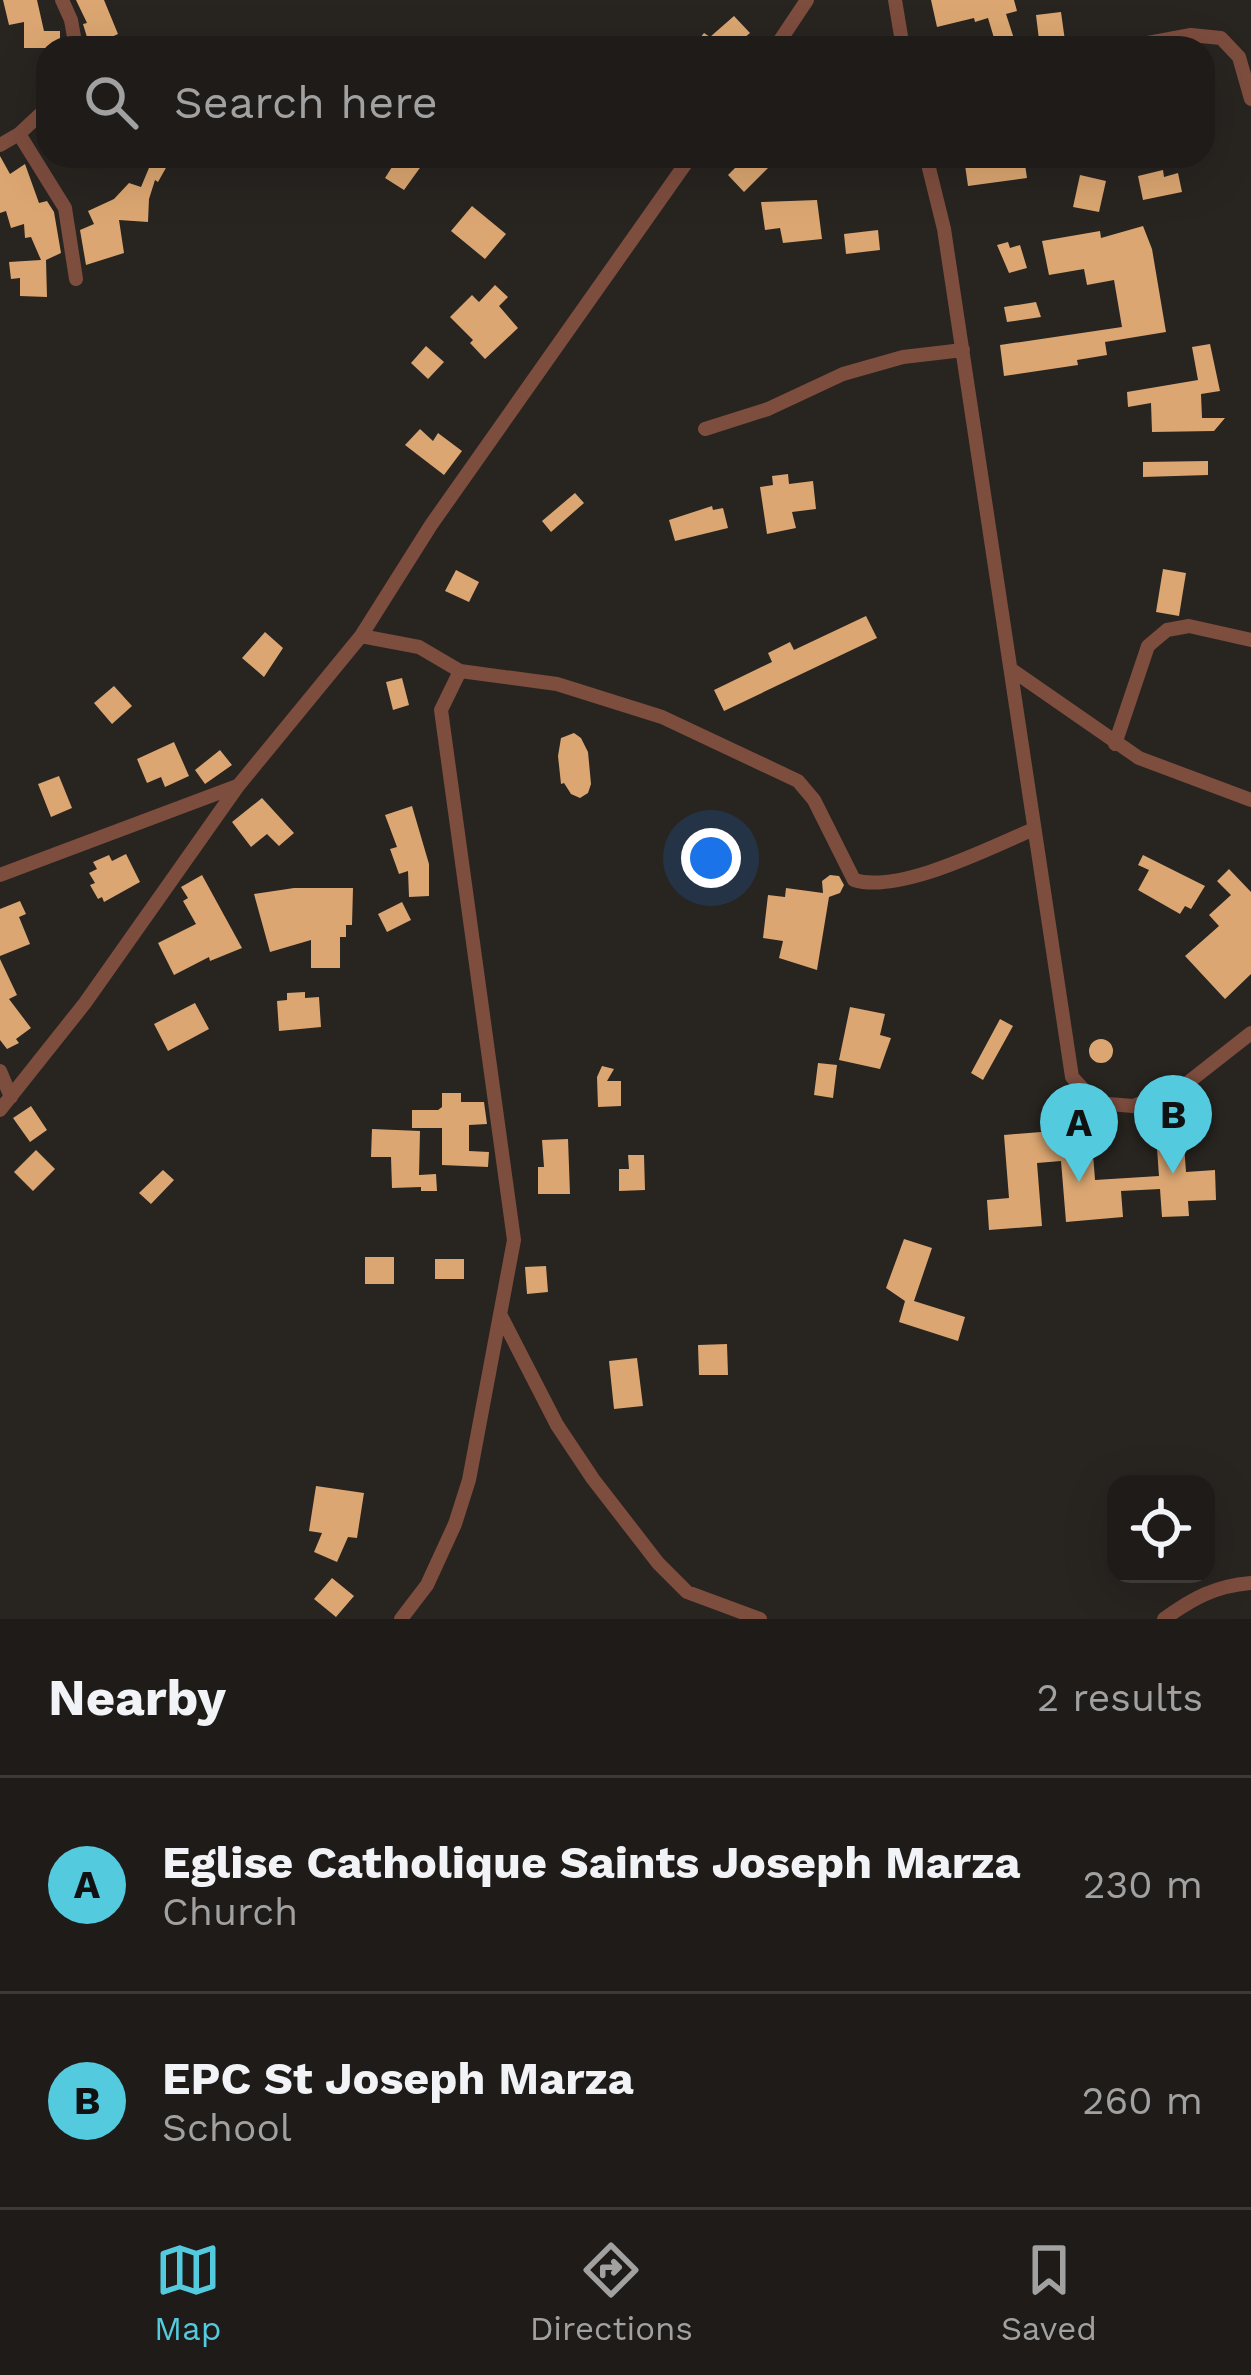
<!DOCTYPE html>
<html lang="en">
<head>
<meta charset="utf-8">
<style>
	body { margin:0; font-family:"Work Sans",sans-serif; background:#2b2825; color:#f1f3f6 }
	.controls { position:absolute; right:36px; bottom:36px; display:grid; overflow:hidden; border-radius:24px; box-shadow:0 12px 48px #0002 }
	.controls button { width:108px; height:108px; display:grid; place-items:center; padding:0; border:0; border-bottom:3px solid #3c3937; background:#1e1b18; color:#f1f3f6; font:60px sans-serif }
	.you { position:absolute; left:711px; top:858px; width:42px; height:42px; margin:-30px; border:9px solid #fff; border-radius:50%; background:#1a73e8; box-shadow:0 0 0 18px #1a73e833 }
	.badge { display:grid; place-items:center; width:78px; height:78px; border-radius:50%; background:#54cade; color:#111; font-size:39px; font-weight:700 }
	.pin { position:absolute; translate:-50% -99px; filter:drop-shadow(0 3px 6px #0008) }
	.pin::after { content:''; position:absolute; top:63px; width:42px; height:36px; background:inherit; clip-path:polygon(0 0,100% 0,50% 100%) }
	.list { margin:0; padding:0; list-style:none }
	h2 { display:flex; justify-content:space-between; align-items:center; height:156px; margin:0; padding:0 48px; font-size:51px }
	h2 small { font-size:39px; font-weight:400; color:#a1a1a2 }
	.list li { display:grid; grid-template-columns:78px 1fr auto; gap:36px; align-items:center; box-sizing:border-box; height:216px; padding:0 48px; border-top:3px solid #3c3937 }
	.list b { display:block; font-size:45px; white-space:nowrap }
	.list p { margin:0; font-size:39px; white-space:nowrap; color:#a1a1a2 }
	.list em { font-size:39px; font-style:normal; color:#a1a1a2 }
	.icon { flex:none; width:66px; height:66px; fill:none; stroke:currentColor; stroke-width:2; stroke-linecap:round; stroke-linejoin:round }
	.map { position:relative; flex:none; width:1251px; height:1619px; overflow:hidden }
	.search { position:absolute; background:#1e1b18; box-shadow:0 12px 48px #0002; left:36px; right:36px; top:36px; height:132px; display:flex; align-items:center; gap:30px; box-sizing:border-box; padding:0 42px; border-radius:36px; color:#a1a1a2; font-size:45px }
	.sheet { height:588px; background:#1e1b18 }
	nav { display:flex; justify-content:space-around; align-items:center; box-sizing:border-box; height:168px; border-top:3px solid #3c3937; background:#1e1b18; font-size:33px; color:#a1a1a2 }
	nav a { display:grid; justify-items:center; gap:6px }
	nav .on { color:#54cade }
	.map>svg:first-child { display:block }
	.building { fill:#dba671 }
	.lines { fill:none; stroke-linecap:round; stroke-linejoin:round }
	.street { stroke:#7d4d3e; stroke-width:14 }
</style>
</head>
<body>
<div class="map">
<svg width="1251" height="1619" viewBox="0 0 1251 1619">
	<rect width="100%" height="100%" fill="#282420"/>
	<path class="building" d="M3,0H37L44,31H60V48H24V22L9,25Z
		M76,0H104L118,34L90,47L83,24L87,23Z
		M931,0H1014L1017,11L1006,14L1017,48H997L988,18L975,22L974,18L937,27Z
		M1061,12L1066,48H1040L1036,15Z
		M734,16L750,33L737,44L731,38L724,48H692L704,33L710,37Z
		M0,156L10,174L25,164L39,203L47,201L54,212L61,253L46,260L47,297L20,296V278L11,279L9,262L41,260L31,237L25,238L24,224L11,228L6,211L0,213Z
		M154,156H166L167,166L158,182L155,180L149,199L148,222L119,220L124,253L86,265L80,230L94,224L88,211L114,199L129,183L141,187Z
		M399,156H408L422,165L404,190L385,178Z
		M747,156H780L744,192L728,175Z
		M1024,157L1027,178L968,186L965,165Z
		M1163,170L1164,177L1178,173L1182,192L1143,200L1138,176Z
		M1080,175L1106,181L1099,212L1073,207Z
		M817,200L822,239L783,243L780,228L765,230L761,202Z
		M472,206L506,234L485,259L451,231Z
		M1143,226L1152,249L1166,332L1105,342L1107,355L1077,360L1078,365L1004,376L1000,345L1122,327L1114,280L1087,285L1084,269L1049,275L1042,241L1100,231L1101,238Z
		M878,230L880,250L846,254L844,234Z
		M1008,242L1010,248L1020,245L1027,268L1009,273L997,245Z
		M495,285L508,297L499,306L518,328L485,359L470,343L473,340L450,317L472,295L479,302Z
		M1036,302L1041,317L1007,322L1004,307Z
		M1210,344L1220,391L1201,394L1202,418H1225L1214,431L1152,432L1151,403L1128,407L1127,392L1198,380L1192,347Z
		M426,346L444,362L428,379L411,363Z
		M420,429L433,441L438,433L462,451L444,475L405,445Z
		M1208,461V475L1143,477V462Z
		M788,474L789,484L813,481L816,509L792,512L796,528L767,534L760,487L773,485L772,476Z
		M575,493L584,503L551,532L542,521Z
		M712,506L713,510L723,508L728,528L675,541L669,520Z
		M1163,569L1186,573L1179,616L1156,612Z
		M456,570L479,582L469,602L445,591Z
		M866,616L877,638L724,711L714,690L772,662L768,653L790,642L794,650Z
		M265,632L283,648L264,677L242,658Z
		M402,678L409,705L393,710L386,682Z
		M114,686L132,706L112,724L94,703Z
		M574,733L581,738L588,752L591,784L588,793L580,798L571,794L564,783L561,784L558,756L561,738Z
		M174,742L189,776L165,787L161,777L147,783L137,759Z
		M220,750L232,765L205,784L195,770Z
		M59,776L72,808L51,817L38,784Z
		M262,798L294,833L279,846L267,834L251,847L232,822Z
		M412,806L429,864V896L409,897L408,871L399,874L390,849L397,847L385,815Z
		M126,854L140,882L104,902L102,897L98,899L90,885L95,883L89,873L97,869L93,862L109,855L112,861Z
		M1143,855L1205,886L1191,909L1185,906L1180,914L1138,890L1149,870L1138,865Z
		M1229,869L1251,892V974L1225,999L1185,956L1219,926L1209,915L1231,895L1217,881Z
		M202,875L242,948L210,961L209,957L174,975L158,943L196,924L183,901L188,898L181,887Z
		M830,875L839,876L844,885L840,893L829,897L817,970L779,958L783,941L763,938L768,895L785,897L786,888L823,893L822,881Z
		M294,888H353L352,925H346V937H340V968H311V940L270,952L254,894Z
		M20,901L26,914L19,917L30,944L0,956V909Z
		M402,902L411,920L387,932L378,914Z
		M0,959L17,995L9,999L31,1028L16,1039L19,1043L7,1049L0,1040Z
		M305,992V998L319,997L321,1027L279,1031L277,1001L287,1000V993Z
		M195,1003L209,1029L168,1051L154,1024Z
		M850,1007L885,1014L880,1035L891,1038L880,1069L839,1060Z
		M1000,1019L1013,1026L983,1080L971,1073Z
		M1089 1051a12 12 0 1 1 24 0a12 12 0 1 1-24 0Z
		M818,1063L837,1065L833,1098L814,1095Z
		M602,1066L614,1069L607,1081H621V1106L598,1107L597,1077Z
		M442,1093H461V1102H484L487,1124L469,1125V1151L489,1152L488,1167L442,1165V1128H412V1110H438L442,1107Z
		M31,1106L47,1130L30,1142L13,1118Z
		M1182,1118L1186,1172L1215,1170L1216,1200L1188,1201L1189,1216L1162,1217L1160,1189L1121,1191L1123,1217L1066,1222L1061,1161L1037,1163L1042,1226L989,1230L987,1200L1009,1198L1004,1135L1091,1128L1095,1180L1159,1176L1155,1120Z
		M372,1129L420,1131L419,1175L436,1174L437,1191H421V1187L392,1188L391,1157H371Z
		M568,1139L570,1194H538V1167H544L542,1140Z
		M36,1150L55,1169L33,1191L14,1172Z
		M628,1155H644L645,1190L619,1191V1169H629Z
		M163,1170L174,1180L151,1204L139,1193Z
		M904,1239L932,1248L914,1301L965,1317L958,1341L899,1322L905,1301L886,1288Z
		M365,1257H394V1284H365Z
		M435,1259H464V1279H435Z
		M546,1266L548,1292L527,1294L525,1267Z
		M727,1344L728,1375H699L698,1345Z
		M637,1358L643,1406L614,1409L609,1361Z
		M316,1486L364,1493L357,1538L348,1537L337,1562L314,1552L322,1533L309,1531Z
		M332,1578L354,1596L336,1617L314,1599Z"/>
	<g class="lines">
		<path class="street" d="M62,0L71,20L76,48
			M895,0L903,48
			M775,48L807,0
			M1121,48L1191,35L1221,38L1239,57L1251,99
			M19,134L65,208L76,279
			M0,145L19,134L48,107
			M926,156L944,229L1072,1077L1096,1103L1133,1106L1181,1088L1251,1033
			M705,429L768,409L843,374L903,357L963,350
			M361,636L419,647L460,671L441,710L514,1240L469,1480L455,1524L427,1585L401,1619
			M1012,670L1139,758L1251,800
			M460,671L557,684L662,717L798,781L814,800L854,880C900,894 989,848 1034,829
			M1115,744L1148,646L1167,630L1189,626L1251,640
			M0,875L237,786
			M0,1071L11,1097
			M0,1110L85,1003L238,786L361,636L431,525L691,156
			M501,1316L557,1425L593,1479L658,1563L687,1592L760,1619
			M1164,1619C1193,1598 1215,1586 1251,1583"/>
	</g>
</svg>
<div class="controls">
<button><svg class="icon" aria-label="locate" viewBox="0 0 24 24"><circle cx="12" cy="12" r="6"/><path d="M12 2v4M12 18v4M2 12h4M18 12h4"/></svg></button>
</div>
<div class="you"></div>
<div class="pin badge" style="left:1079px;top:1182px">A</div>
<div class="pin badge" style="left:1173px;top:1174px">B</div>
<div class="search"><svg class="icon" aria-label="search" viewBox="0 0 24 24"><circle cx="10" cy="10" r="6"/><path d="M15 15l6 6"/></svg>Search here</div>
</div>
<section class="sheet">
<h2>Nearby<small>2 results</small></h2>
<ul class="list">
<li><span class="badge">A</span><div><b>Eglise Catholique Saints Joseph Marza</b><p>Church</p></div><em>230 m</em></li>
<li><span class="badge">B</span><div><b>EPC St Joseph Marza</b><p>School</p></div><em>260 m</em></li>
</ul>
</section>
<nav>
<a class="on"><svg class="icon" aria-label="map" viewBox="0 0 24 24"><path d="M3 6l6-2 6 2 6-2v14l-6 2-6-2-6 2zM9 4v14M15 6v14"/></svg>Map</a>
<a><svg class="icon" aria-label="directions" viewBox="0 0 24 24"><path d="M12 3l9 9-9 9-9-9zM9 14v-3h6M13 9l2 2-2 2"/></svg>Directions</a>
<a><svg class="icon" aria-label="saved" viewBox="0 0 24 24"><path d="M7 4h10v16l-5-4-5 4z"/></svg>Saved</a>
</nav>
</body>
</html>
